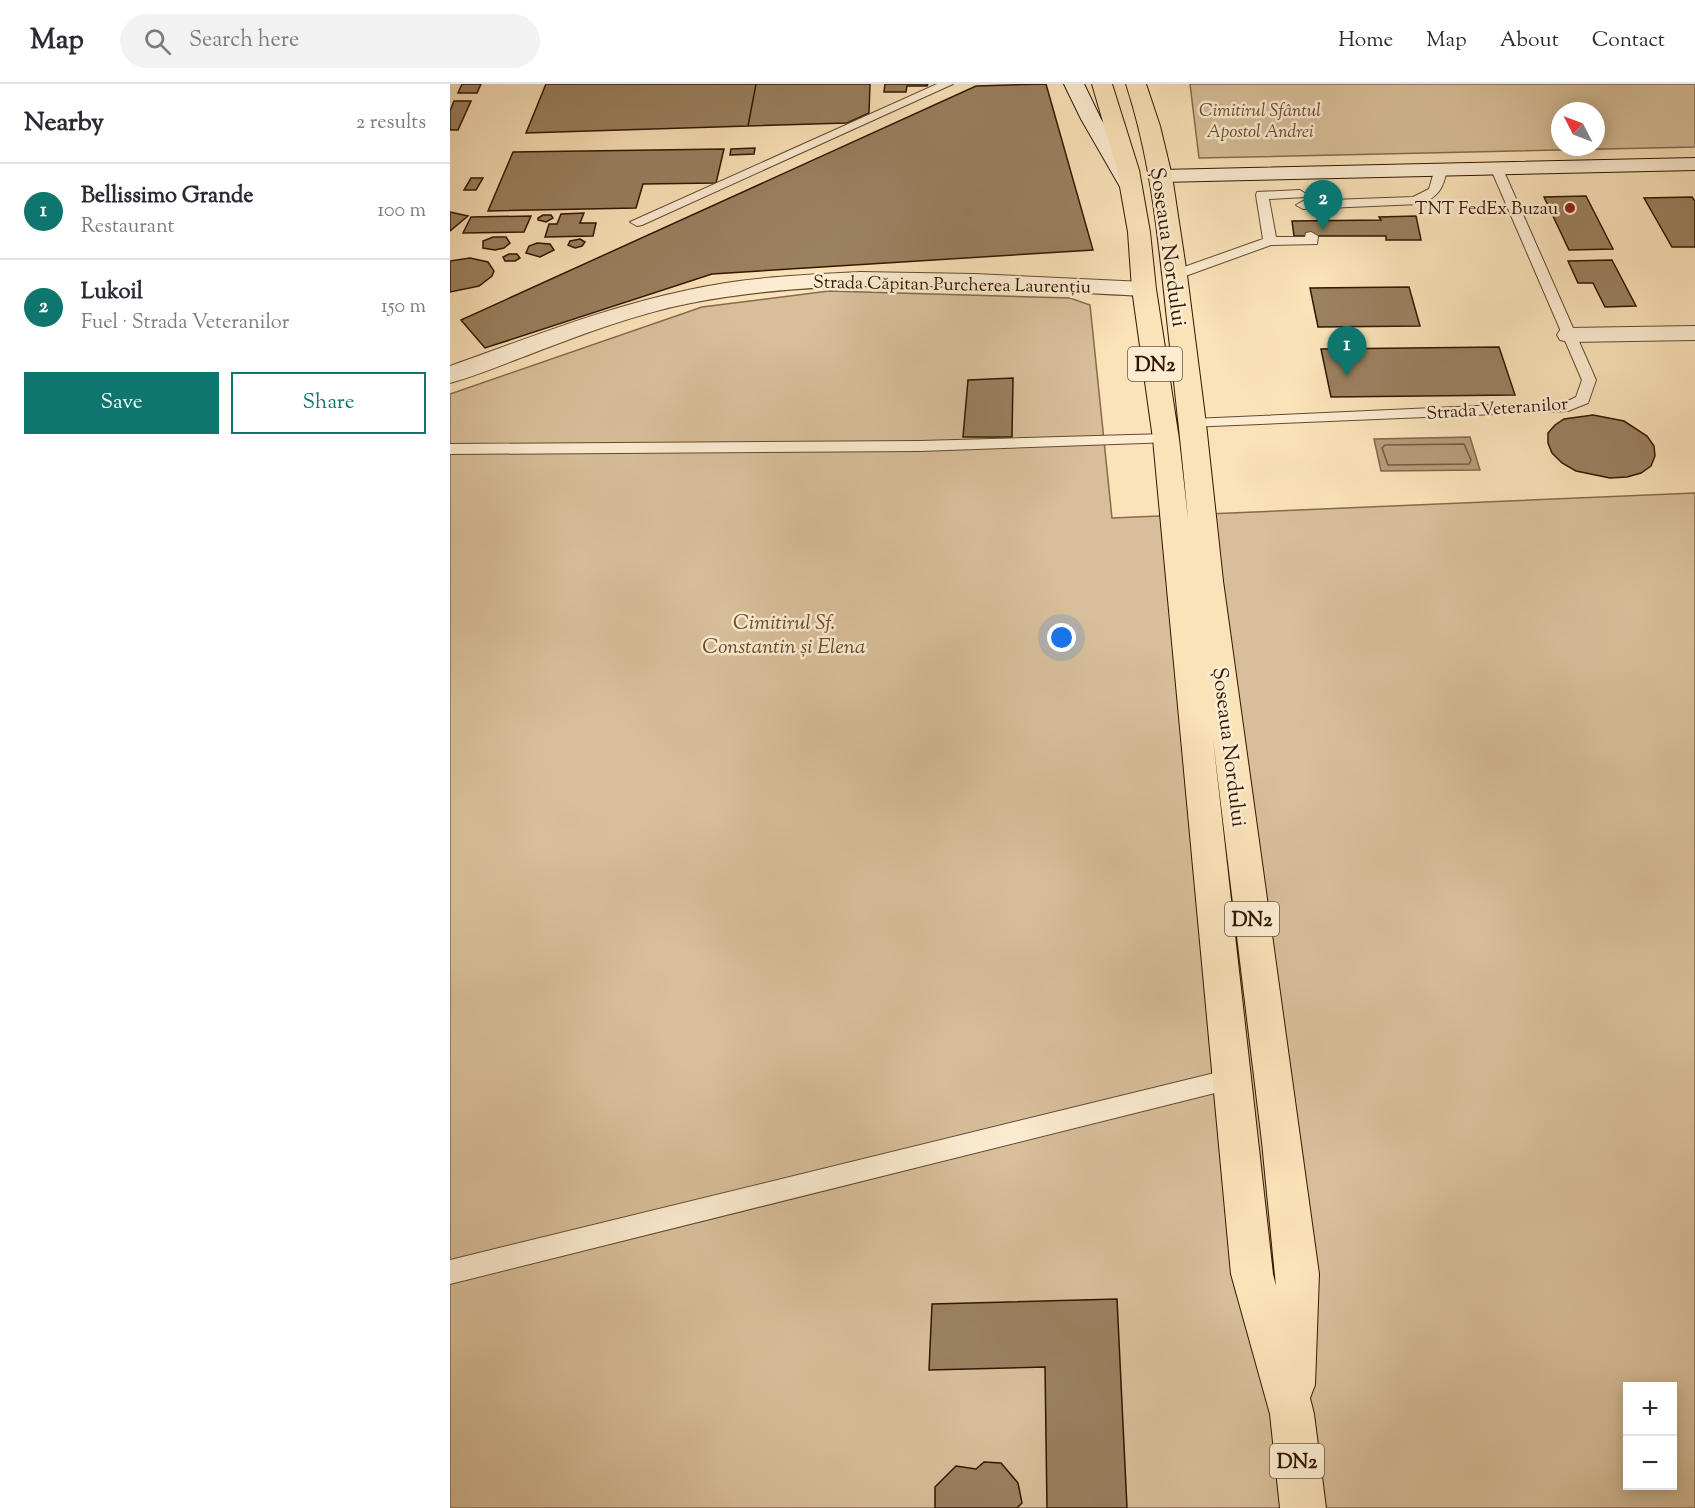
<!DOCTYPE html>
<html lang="en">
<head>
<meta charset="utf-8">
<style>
	body { margin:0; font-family:"Sorts Mill Goudy",serif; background:#f2f2f3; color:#2b2b33 }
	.controls { position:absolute; right:18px; bottom:18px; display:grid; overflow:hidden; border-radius:0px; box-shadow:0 3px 15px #0003 }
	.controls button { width:54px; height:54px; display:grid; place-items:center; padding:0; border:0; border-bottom:2px solid #e1e1e2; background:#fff; color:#2b2b33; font:30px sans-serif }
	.compass { position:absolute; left:1101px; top:18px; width:54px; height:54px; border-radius:50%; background:#fff; box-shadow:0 3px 15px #0003; rotate:312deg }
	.you { position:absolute; left:612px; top:554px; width:21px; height:21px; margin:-15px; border:4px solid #fff; border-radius:50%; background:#1a73e8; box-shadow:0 0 0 9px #1a73e833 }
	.badge { display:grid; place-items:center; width:39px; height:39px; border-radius:50%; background:#0f766e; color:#fff; font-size:20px; font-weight:700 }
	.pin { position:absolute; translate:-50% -50px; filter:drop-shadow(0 2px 3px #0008) }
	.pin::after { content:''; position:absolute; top:32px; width:21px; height:18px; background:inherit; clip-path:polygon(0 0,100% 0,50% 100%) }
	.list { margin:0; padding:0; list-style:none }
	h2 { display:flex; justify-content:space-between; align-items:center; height:78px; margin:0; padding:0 24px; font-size:26px }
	h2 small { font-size:20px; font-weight:400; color:#7c7c81 }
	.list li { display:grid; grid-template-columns:39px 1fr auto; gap:18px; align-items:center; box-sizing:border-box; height:96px; padding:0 24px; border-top:2px solid #e1e1e2 }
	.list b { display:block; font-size:22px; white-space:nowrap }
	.list p { margin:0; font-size:20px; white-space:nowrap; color:#7c7c81 }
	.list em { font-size:20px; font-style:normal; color:#7c7c81 }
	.actions { display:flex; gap:12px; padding:18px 24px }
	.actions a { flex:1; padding:14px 0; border:2px solid #0f766e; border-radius:0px; text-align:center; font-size:21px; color:#0f766e }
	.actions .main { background:#0f766e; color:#fff }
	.icon { flex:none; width:33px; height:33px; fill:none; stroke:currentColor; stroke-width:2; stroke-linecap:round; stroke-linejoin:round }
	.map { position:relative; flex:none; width:1245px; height:1424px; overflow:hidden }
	header { display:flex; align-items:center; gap:36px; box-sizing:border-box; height:84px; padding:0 30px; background:#fff; border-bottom:2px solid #e1e1e2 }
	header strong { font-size:28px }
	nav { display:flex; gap:33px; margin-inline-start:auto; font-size:21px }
	.search { width:420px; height:54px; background:#f2f2f3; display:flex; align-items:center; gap:15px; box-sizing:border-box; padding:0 21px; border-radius:33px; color:#7c7c81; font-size:22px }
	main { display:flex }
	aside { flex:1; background:#fff }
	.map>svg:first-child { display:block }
	.green { fill:#d8bf9a; stroke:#856b4d; stroke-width:1.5; fill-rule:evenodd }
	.water { fill:#b69d7a; stroke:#816749; stroke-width:1.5 }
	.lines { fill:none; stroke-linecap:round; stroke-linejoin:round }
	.shore { stroke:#745a3d; stroke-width:1.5 }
	.building { fill:#9a8160; stroke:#321700; stroke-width:1.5 }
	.lane-casing { stroke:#644a2e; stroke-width:2 }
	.street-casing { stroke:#644a2e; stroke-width:2 }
	.secondary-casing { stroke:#321700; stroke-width:2 }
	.primary-casing { stroke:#321700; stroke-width:2 }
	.lane { fill:#fcecd2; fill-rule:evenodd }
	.street { fill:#fcecd2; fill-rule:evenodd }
	.secondary { fill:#fcecd2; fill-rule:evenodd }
	.primary { fill:#fae2b9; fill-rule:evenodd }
	.poi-dot { fill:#8f2418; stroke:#fcecd2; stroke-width:2 }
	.labels { text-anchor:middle; stroke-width:5; stroke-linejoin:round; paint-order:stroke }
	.far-park-label { font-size:18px; font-style:italic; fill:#64492e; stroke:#fcecd2 }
	.far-poi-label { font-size:18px; fill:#321700; stroke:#fcecd2; text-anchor:end }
	.far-street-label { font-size:18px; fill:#321700; stroke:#fcecd2 }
	.shield { fill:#fcecd2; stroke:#6f573f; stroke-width:1.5 }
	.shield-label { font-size:20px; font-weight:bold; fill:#321700 }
	.street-label { font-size:21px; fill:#321700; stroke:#fcecd2 }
	.park-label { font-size:21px; font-style:italic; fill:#64492e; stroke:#fcecd2 }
</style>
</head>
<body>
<header>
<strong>Map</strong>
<div class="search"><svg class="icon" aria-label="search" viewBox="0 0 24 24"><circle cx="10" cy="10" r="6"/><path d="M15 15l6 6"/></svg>Search here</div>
<nav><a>Home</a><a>Map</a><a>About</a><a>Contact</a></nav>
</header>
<main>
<aside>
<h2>Nearby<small>2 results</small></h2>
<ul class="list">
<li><span class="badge">1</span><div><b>Bellissimo Grande</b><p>Restaurant</p></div><em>100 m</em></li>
<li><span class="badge">2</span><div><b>Lukoil</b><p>Fuel · Strada Veteranilor</p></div><em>150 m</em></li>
</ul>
<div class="actions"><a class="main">Save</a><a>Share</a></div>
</aside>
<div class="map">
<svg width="1245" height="1424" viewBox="0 0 1245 1424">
	<rect width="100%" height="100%" fill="#fae2b9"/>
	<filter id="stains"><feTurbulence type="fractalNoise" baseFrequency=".00333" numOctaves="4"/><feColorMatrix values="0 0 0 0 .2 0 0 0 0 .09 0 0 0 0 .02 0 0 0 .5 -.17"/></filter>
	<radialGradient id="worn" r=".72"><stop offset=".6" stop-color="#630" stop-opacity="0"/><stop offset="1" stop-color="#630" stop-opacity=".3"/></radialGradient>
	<path class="green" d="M740,0H1245V63L749,74ZM1110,27H1146V63H1110Z
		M379,207L620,214L640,221L662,434L1245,409V1424H0V310L252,223ZM1178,1302H1222V1402H1178Z"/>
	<path class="water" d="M1020,353L1030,386L931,387L924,355Z"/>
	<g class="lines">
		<path class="shore" d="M1014,360L1021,376L1019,380L938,381L932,364L935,361Z"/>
	</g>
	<path class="building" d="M12,0H31L27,9H8Z
		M96,0H306L298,42L76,49Z
		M306,0H420L419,29L397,39L298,42Z
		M435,0H478L477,2H457L456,8H434Z
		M596,0L643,166L262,190L35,264L11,236L526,2Z
		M4,17H21L8,46H0V27Z
		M305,64L304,70L280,71L281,65Z
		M274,65L266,99L193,100L186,124L38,127L63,68Z
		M21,94H33L26,106H14Z
		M1136,112L1163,165L1119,166L1094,113Z
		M1242,113L1245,117V163H1222L1194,114Z
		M0,128L18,132L0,147Z
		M134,129L130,139H146L143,152L95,153L99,140H107L111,130Z
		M93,131H101L103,134L96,138L88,136V134Z
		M81,132L74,148L13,149L21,133Z
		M966,132L971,156H936V152H844L842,137L931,136L929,133Z
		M43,153H56L60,159L54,164L45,166L33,164V157Z
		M130,155L135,158L132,162L125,164L118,161L120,157Z
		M87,159L100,160L104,166L90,173L76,169L79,162Z
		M59,170H67L70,174L65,177H55L53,173Z
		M20,174L38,178L44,187L42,192L29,202L0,208V177Z
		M1162,176L1186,222L1155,223L1143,199H1128L1118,177Z
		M959,203L970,242L868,243L860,204Z
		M1049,263L1065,311L881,313L871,265Z
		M563,294L562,353H513L518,296Z
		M1143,331L1174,337L1197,352L1204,362L1205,372L1201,382L1191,389L1177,393L1160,394L1126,387L1112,379L1102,369L1098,359V349L1105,341L1114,335Z
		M667,1215L677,1424H597L595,1283L479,1286L482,1220Z
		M534,1378L551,1379L568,1399L572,1419L567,1424H485V1403L506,1382L526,1385Z"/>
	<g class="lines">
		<g class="lane-casing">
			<path id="lane" d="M487,0H503L192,141L187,142L180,138Z
				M1046,79L1052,83L1146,296L1138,319L1118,327L738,343L735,340L738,337L743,335L1116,318L1126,313L1132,296L1040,83Z
				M991,80L997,84C994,104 988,114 969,120L853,125L846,121L853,117L963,113L979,105L985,84Z
				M850,106L856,110L855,113L819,115L826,153H855L856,149L861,148L868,152L867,160L821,161L730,194L725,195L718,191L720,188L813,155L806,111L807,108Z
				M716,350L722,352L724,355L722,358L470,367L0,370V360L470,357Z
				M781,985L789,988L792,995L789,1002L781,1005L0,1200V1176Z"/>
		</g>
		<g class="street-casing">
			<path id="street" d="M410,188L524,190L694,198L702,200L706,205L702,210L694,212C544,205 390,190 241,219C184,230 128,252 73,273C49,282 25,292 0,299V282C79,254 156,223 238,206C294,193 353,191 410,188Z
				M1245,242V256L1119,258L1110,256L1107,251L1110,246L1119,244Z"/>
		</g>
		<g class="secondary-casing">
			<path id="secondary" d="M614,0H634L651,35L692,103L689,108L681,110L673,108L631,35Z
				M1245,74V86L711,98L703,97L700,92L703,87L711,86Z"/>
		</g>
		<g class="primary-casing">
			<path id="primary" d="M642,0H662L689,86L700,148L706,205L729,355L738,435C733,380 727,325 721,271C710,179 705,88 676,0H696L710,42L722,92L737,191L756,340L773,497L869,1190L865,1301L860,1314L864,1330L876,1424H830L820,1330L781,1190L703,355L682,205L678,148L667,86ZM763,655L812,1058L826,1202L823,1190Z"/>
		</g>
		<use href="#lane" class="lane"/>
		<use href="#street" class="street"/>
		<use href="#secondary" class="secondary"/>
		<use href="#primary" class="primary"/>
	</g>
	<circle class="poi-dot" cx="1120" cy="124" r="6"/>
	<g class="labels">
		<g class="far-park-label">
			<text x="810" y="32">Cimitirul Sfântul<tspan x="810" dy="21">Apostol Andrei</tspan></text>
		</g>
		<g class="far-poi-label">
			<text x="1108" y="130">TNT FedEx Buzau</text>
		</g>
		<g class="far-street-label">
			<text transform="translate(502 200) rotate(1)" y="6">Strada Căpitan Purcherea Laurențiu</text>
			<text transform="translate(1047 324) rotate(-4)" y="6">Strada Veteranilor</text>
		</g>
		<g class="shield">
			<rect x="678" y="263" width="54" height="34" rx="4.5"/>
			<rect x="775" y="818" width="54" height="34" rx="4.5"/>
			<rect x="820" y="1360" width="54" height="34" rx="4.5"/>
		</g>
		<g class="shield-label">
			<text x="705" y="287">DN2</text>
			<text x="802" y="842">DN2</text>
			<text x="847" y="1384">DN2</text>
		</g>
		<g class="street-label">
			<text transform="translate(719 163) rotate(82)" y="7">Șoseaua Nordului</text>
			<text transform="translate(780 663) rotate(83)" y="7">Șoseaua Nordului</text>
		</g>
		<g class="park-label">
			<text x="334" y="545">Cimitirul Sf.<tspan x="334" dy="24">Constantin și Elena</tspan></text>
		</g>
	</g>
	<rect width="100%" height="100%" filter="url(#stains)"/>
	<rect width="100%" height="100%" fill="url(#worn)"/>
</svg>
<div class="controls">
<button>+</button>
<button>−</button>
</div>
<svg class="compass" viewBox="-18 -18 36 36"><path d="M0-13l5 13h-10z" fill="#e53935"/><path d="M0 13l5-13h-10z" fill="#7c7c81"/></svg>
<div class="you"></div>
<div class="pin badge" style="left:897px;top:292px">1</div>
<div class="pin badge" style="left:873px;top:146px">2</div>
</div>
</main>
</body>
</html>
